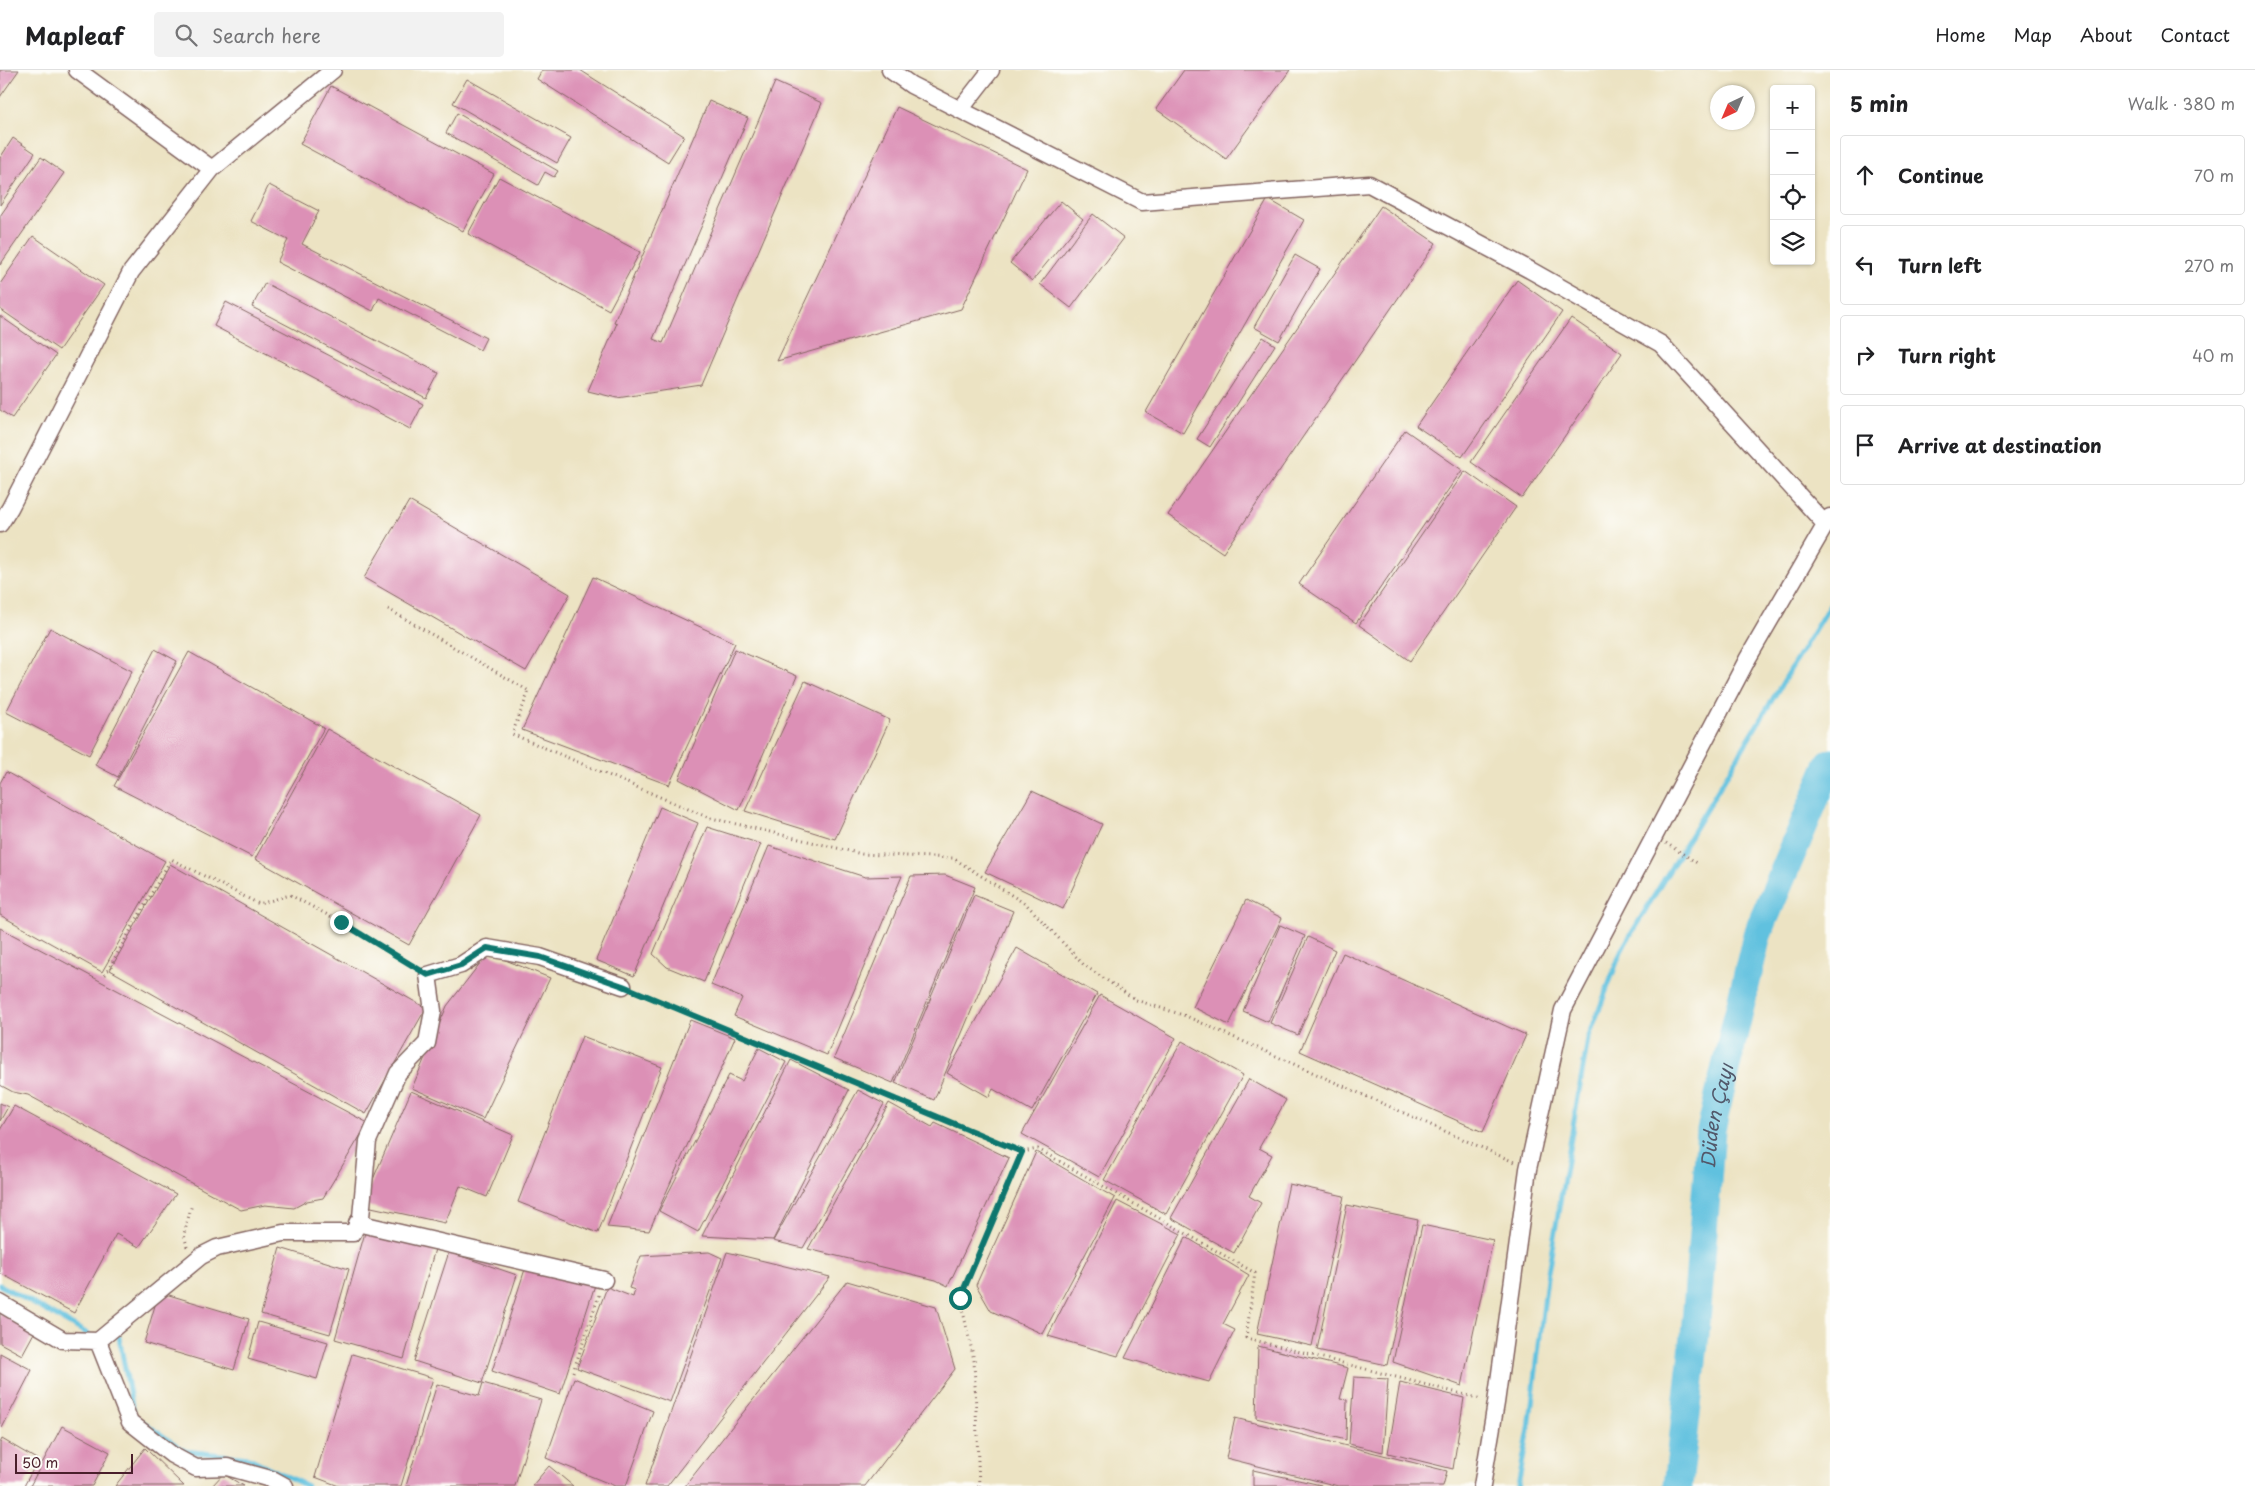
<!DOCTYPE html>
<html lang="en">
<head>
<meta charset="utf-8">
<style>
	body { margin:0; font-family:"Playpen Sans",sans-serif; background:#f2f2f2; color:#202124 }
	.controls { position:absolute; right:15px; top:15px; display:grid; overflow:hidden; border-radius:5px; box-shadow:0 1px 4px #0004 }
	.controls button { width:45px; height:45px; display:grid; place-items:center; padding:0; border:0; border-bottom:1px solid #e0e0e0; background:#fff; color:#202124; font:25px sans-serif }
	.compass { position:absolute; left:1710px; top:15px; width:45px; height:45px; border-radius:50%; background:#fff; box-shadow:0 1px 4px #0004; rotate:224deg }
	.scale { position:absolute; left:15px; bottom:12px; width:118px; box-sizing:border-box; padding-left:5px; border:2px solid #4a1f2b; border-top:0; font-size:14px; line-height:18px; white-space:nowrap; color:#4a1f2b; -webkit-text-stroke:4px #fdfcf7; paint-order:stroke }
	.stop { position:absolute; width:15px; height:15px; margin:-11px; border:4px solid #0f766e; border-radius:50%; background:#fff }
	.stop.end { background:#0f766e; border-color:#fff; box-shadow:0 1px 5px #0008 }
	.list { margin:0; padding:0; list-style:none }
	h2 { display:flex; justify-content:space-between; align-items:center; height:65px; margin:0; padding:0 20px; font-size:21px }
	h2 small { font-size:16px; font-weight:400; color:#757577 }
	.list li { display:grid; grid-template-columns:32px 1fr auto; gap:15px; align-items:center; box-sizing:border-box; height:80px; margin:0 10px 10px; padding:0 10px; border:1px solid #e0e0e0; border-radius:5px }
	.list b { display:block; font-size:19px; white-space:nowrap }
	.list em { font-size:16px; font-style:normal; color:#757577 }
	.icon { flex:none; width:28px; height:28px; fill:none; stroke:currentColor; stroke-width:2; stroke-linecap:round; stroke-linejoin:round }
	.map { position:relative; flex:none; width:1830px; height:1416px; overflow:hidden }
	header { display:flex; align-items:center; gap:30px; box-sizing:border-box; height:70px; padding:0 25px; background:#fff; border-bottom:1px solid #e0e0e0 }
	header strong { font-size:24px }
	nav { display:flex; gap:28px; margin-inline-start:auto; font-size:18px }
	.search { width:350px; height:45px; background:#f2f2f2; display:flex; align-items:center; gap:12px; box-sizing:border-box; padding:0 18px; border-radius:5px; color:#757577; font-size:19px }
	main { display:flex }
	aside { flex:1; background:#fff }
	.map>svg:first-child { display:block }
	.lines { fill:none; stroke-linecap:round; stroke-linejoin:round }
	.stream { stroke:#61c1df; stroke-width:5 }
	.river { stroke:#61c1df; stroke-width:29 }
	.building { fill:#dc90b6 }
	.minor-casing { stroke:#836460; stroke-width:19 }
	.path { stroke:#836460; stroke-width:3; stroke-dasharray:1 4; stroke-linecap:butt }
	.minor { stroke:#fff; stroke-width:16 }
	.route { stroke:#0f766e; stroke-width:6 }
	.labels { text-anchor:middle; stroke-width:5; stroke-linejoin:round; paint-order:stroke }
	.water-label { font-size:19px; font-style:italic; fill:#52586a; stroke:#fdfcf7 }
</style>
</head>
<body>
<header>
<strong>Mapleaf</strong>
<div class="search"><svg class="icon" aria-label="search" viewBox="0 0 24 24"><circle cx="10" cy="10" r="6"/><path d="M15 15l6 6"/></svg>Search here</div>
<nav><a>Home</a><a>Map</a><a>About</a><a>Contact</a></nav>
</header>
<main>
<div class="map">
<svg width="1830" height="1416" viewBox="0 0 1830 1416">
	<rect width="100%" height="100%" fill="#fdfcf7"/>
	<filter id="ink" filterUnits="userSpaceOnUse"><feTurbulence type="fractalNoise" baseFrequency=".02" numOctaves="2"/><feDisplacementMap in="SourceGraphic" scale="10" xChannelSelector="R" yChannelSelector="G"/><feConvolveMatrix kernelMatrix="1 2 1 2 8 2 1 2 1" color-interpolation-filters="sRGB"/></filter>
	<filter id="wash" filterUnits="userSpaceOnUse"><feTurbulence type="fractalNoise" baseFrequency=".0096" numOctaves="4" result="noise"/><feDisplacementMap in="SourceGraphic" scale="20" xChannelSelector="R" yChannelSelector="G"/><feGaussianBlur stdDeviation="1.12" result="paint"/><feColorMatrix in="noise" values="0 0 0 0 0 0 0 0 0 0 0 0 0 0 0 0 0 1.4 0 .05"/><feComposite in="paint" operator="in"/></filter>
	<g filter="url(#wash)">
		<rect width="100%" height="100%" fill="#ece3c3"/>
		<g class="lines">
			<path class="stream" d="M0,1215L88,1264
				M119,1267L133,1340
				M143,1352L185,1381L249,1388L307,1416
				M1518,1416L1529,1359L1547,1208L1588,969L1622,879L1830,534"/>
			<path class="river" id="s1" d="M1678,1416L1695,1265L1711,1060L1757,865L1830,693"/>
		</g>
		<g id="blocks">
			<path class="building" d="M0,0H19L0,27Z
				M542,0H580L684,66L668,92L537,9Z
				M1184,0H1290L1226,89L1156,39Z
				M467,9L571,68L557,93L453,33Z
				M775,12L822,33L701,315L617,328L588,321L617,253L614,252L709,31L748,48L653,269L663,273Z
				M331,16L494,104L463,161L300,74Z
				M897,37L1027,99L961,239L777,291Z
				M457,43L558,101L554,107L545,102L538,115L446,63Z
				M13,68L35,83L0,135V88Z
				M41,87L64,103L0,195V146Z
				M499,107L640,182L609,240L468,164Z
				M269,115L319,141L302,174L486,268L480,280L379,228L373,241L277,192L288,170L251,151Z
				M1268,129L1304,150L1183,363L1146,342Z
				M1061,131L1083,149L1032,211L1010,193Z
				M1381,136L1436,173L1223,483L1168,445Z
				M1093,144L1124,168L1071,238L1040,214Z
				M33,166L104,215L59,280L0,239V214Z
				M1295,185L1320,199L1279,271L1254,257Z
				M1517,210L1562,242L1462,387L1416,356Z
				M265,213L439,303L426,328L252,237Z
				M226,232L423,334L410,359L214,256Z
				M0,246L56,285L12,348L0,340Z
				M1571,248L1622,283L1522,428L1471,392Z
				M1263,267L1275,275L1210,377L1197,369Z
				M1405,360L1462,400L1356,553L1299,514Z
				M1465,401L1516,437L1410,591L1359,555Z
				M409,431L570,524L526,601L364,508Z
				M593,507L735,573L669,715L522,660Z
				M50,558L132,601L89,685L6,642Z
				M155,579L177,591L118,707L95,695Z
				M735,579L797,606L739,740L679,709Z
				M189,582L324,658L252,787L114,716Z
				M805,611L890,650L835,769L745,741Z
				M327,659L481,745L409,875L255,789Z
				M6,702L165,791L102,902L0,845V713Z
				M1032,721L1102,754L1063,839L985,802Z
				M660,737L698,753L634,906L596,890Z
				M707,757L761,774L704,912L667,897L653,884Z
				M769,776L865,807L902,806L827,985L734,946L742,928L711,915Z
				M170,794L426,938L366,1044L110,900Z
				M945,805L975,817L893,1013L834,988L911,806Z
				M974,825L1013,841L934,1030L895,1013Z
				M1246,830L1282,848L1229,955L1193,937Z
				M1280,855L1305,866L1268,952L1243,941Z
				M0,858L368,1053L323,1128L307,1131L294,1138L265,1135L241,1140L28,1025L13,1022L0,1015Z
				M1308,867L1335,880L1298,965L1270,953Z
				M1017,878L1097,924L1032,1041L993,1019L989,1027L947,1003Z
				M488,883L550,908L483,1049L412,1018L447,936Z
				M1343,883L1526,965L1483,1062L1300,981Z
				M1100,925L1176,968L1099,1107L1022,1064Z
				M690,950L735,968L649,1161L607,1157Z
				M582,966L662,997L598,1163L518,1132Z
				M1182,971L1243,1005L1166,1144L1104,1110Z
				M759,978L786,992L698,1162L659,1141L729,1005L742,1011Z
				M791,990L849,1020L773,1170L702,1166Z
				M1249,1009L1286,1030L1259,1078L1272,1085L1249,1126L1261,1133L1234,1183L1171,1148Z
				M858,1020L884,1034L803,1178L773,1171Z
				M411,1021L513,1065L487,1127L460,1116L445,1153L362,1135Z
				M0,1033L8,1037L0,1051Z
				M889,1033L932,1057L935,1053L1009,1088L948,1216L936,1210L808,1179Z
				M14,1036L176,1124L139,1177L116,1164L74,1243L0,1203V1060Z
				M1036,1082L1115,1128L1043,1264L991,1241L976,1215Z
				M1289,1114L1344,1126L1312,1276L1257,1264Z
				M1117,1131L1181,1164L1118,1286L1048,1266Z
				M1347,1135L1418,1150L1387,1295L1317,1280Z
				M1422,1155L1493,1170L1462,1316L1393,1292Z
				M366,1159L435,1179L404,1289L335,1269Z
				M1186,1167L1249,1205L1223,1254L1235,1260L1209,1312L1125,1288Z
				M280,1178L349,1199L330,1264L261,1244Z
				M449,1182L517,1205L482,1313L414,1291Z
				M709,1182L722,1188L670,1332L577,1298L607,1217L633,1227L635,1220L629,1218L641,1186Z
				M727,1182L830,1207L667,1416H645Z
				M527,1193L595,1215L560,1324L492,1301Z
				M847,1211L936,1237L955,1299L865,1416H685Z
				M159,1222L249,1249L234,1300L144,1273Z
				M0,1243L35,1261L22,1285L0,1273Z
				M258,1252L328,1272L317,1309L248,1289Z
				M1258,1276L1348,1298L1340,1329L1347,1330L1346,1370L1256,1348Z
				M0,1283L32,1300L2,1358L0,1356Z
				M352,1284L433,1308L401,1416H339L315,1407Z
				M1354,1307L1388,1309L1383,1382L1349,1374Z
				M574,1308L653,1341L626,1416H615L546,1388Z
				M1400,1312L1464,1328L1453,1399L1388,1383Z
				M483,1313L541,1330L515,1416H406L437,1314L479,1326Z
				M1235,1348L1447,1401L1443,1416H1338L1226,1388Z
				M62,1356L110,1382L92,1416H30Z
				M2,1369L38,1390L24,1416H0V1373Z
				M145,1378L184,1416H115Z
				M549,1396L573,1416H532Z
				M1253,1400L1321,1415V1416H1253Z
				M223,1404L244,1416H212Z"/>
		</g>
	</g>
	<g filter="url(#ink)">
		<use href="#blocks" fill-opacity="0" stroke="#836460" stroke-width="1"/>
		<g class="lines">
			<g class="minor-casing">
				<path id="minor" d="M77,0L212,99
					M890,0L911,15L1142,132L1369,114L1530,200L1661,274L1826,455
					M960,40L991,0
					M0,454L10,438L131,202L212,99L333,0
					M357,1153L604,1210
					M0,1233L63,1270L98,1271L201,1186L217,1178L283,1163H353L361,1147L368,1071L398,1003L427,973L433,941L428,905L461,895L487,878L540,887L623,916
					M98,1271L130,1352L172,1385L196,1398L227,1397L274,1410L285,1416
					M1482,1416L1496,1333L1528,1099L1563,940L1748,588L1830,447"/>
			</g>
			<path class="path" d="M388,539L529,621L512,664L707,747L862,784L953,788L1027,835L1084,895L1136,930L1186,946L1514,1092
				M1666,773L1697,793
				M105,905L171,789L259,834L290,825L341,852L417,898
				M635,921L1022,1082L1038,1079L1255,1203L1246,1268L1481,1329
				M187,1177L184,1164L192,1134
				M573,1302L599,1225
				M979,1416L974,1290L960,1228L1022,1082"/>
			<use href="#minor" class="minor"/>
		</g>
	</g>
	<g class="lines" filter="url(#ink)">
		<path class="route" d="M341,852L428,905L461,895L487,878L540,887L623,916L1022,1082L960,1228"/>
	</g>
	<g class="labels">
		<g class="water-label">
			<text dy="7" stroke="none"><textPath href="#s1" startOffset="372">Düden Çayı</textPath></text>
		</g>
	</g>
</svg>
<div class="controls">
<button>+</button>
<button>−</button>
<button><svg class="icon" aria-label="locate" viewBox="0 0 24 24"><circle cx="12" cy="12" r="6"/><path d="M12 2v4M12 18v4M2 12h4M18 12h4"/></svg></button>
<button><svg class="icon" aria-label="layers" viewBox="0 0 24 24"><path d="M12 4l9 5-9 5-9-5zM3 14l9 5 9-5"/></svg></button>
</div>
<svg class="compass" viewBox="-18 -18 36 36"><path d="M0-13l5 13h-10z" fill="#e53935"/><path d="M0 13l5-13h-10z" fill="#757577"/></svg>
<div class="scale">50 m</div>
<div class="stop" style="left:960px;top:1228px"></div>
<div class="stop end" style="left:341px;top:852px"></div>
</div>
<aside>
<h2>5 min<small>Walk · 380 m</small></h2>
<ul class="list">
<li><svg class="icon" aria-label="ahead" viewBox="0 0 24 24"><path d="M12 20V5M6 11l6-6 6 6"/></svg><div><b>Continue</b></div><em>70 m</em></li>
<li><svg class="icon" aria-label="left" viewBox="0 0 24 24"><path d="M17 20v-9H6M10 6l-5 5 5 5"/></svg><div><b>Turn left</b></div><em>270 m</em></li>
<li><svg class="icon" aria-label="right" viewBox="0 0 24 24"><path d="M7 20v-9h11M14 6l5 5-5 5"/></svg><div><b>Turn right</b></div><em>40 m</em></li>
<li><svg class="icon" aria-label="arrive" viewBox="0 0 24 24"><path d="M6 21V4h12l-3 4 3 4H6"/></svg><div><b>Arrive at destination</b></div></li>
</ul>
</aside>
</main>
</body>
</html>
